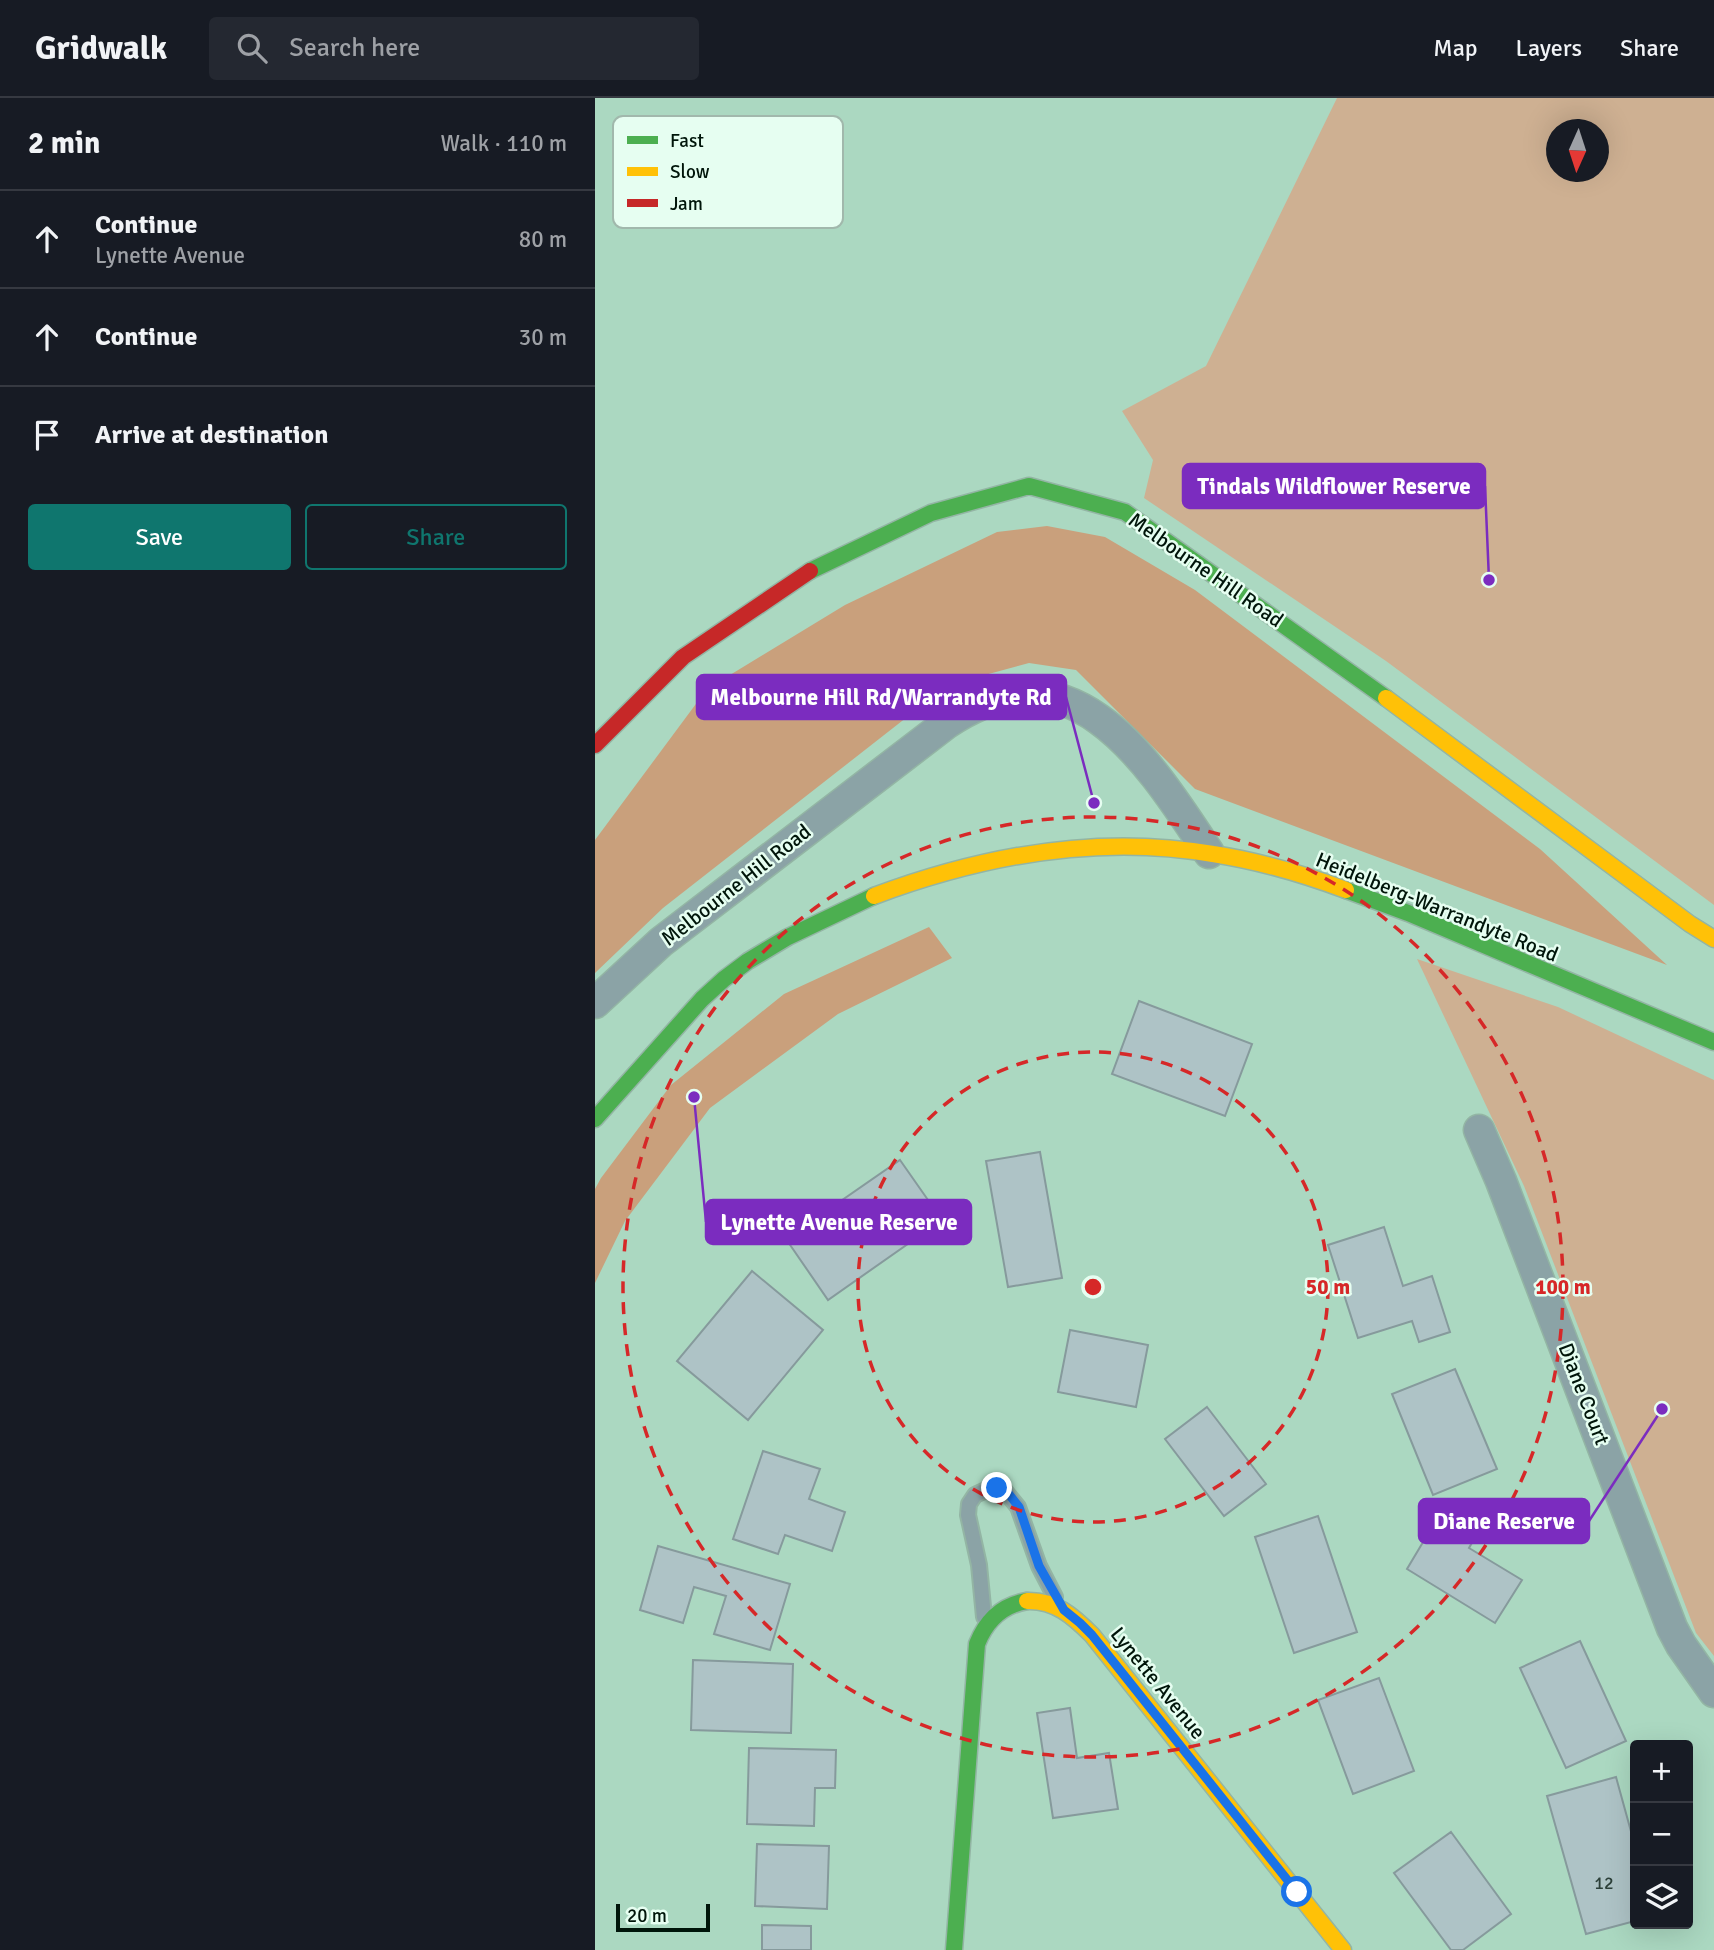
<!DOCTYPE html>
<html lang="en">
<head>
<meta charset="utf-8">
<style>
	body { margin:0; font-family:Signika,sans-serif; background:#242831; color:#f1f3f6 }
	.controls { position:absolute; right:21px; bottom:21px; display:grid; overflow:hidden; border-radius:7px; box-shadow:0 7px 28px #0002 }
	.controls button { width:63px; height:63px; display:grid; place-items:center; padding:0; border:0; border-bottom:2px solid #363941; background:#171b24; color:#f1f3f6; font:35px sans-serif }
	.compass { position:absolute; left:951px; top:21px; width:63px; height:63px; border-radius:50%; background:#171b24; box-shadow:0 7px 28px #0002; rotate:183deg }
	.scale { position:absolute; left:21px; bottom:18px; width:94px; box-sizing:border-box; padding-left:7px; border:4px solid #00150a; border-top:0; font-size:19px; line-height:24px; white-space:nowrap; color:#00150a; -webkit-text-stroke:5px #e6fef1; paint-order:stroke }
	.stop { position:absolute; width:21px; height:21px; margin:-16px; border:5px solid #1a73e8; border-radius:50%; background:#fff }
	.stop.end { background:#1a73e8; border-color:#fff; box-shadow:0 2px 7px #0008 }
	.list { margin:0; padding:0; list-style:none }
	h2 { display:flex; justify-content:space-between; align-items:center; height:91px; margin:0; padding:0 28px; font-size:30px }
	h2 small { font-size:23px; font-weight:400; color:#9ea1a6 }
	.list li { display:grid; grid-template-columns:46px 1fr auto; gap:21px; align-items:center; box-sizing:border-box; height:98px; padding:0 28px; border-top:2px solid #363941 }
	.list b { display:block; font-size:26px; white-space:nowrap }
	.list p { margin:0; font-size:23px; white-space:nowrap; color:#9ea1a6 }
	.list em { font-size:23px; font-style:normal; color:#9ea1a6 }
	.actions { display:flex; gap:14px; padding:21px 28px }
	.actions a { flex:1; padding:16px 0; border:2px solid #0f766e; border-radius:7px; text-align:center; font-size:24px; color:#0f766e }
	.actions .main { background:#0f766e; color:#fff }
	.icon { flex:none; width:38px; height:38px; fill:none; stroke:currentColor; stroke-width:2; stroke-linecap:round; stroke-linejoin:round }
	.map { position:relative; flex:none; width:1119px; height:1852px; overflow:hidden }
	header { display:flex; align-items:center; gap:42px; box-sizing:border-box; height:98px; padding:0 35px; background:#171b24; border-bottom:2px solid #363941 }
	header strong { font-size:33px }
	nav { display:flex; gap:38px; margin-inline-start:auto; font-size:24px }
	.search { width:490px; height:63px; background:#242831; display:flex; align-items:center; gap:18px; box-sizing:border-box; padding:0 24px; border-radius:7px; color:#9ea1a6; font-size:26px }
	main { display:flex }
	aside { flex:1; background:#171b24 }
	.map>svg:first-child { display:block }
	.green { fill:#ceb092; fill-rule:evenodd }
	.forest { fill:#c9a07c }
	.building { fill:#aec3c6; stroke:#869a9c; stroke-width:2 }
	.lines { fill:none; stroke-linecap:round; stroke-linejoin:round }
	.lane-casing { stroke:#93b5a4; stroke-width:18 }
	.street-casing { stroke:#93b5a4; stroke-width:33 }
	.fast-casing { stroke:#93b5a4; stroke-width:19 }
	.slow-casing { stroke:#93b5a4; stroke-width:19 }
	.jam-casing { stroke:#93b5a4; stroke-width:19 }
	.lane { stroke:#8ba3a6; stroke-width:14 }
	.street { stroke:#8ba3a6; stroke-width:30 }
	.fast { stroke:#4caf50; stroke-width:16 }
	.slow { stroke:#ffc107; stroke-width:16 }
	.jam { stroke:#c62828; stroke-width:16 }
	.route { stroke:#1a73e8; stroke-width:9 }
	.ring { fill:none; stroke:#d62828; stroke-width:3.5; stroke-dasharray:12 9 }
	.labels { text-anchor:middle; stroke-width:5; stroke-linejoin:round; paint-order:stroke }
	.number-label { font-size:18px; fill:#2c4039 }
	.street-label { font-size:21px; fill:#00150a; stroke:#e6fef1 }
	.key { fill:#e6fef1; stroke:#a1b8ac; stroke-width:2 }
	.key-label { font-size:19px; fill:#00150a }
	.centre { fill:#d62828; stroke:#e6fef1; stroke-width:3.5 }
	.ring-label { font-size:21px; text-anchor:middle; font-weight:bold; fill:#d62828; stroke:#e6fef1; stroke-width:5; stroke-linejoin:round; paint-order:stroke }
	.leader { fill:none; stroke:#7b2cbf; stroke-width:2.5 }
	.callout-dot { fill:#7b2cbf; stroke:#e6fef1; stroke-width:2.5 }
	.callout { fill:#7b2cbf; stroke:#7b2cbf; stroke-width:2.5 }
	.callout-label { font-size:23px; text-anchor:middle; font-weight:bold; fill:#fff }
</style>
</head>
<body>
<header>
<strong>Gridwalk</strong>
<div class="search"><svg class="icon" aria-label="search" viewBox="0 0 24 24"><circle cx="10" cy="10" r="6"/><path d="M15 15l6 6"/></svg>Search here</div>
<nav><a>Map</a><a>Layers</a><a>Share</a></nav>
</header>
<main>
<aside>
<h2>2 min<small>Walk · 110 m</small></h2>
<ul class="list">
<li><svg class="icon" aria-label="ahead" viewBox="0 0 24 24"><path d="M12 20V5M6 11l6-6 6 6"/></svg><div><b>Continue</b><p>Lynette Avenue</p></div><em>80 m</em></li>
<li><svg class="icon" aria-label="ahead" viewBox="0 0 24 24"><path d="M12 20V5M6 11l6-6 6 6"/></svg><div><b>Continue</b></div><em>30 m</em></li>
<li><svg class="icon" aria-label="arrive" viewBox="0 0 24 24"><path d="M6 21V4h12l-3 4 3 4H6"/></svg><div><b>Arrive at destination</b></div></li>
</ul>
<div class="actions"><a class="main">Save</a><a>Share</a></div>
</aside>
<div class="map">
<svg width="1119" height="1852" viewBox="0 0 1119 1852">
	<rect width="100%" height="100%" fill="#abd8c1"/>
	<path class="green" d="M742,0H1119V807L791,563L549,400L558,362L527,313L611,268ZM962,32H1004V74H962Z
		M822,861L963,909L1119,982V1558L1101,1535L929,1088Z"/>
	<path class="forest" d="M452,428L510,439L600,492L945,751L1072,867L600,691L481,572L434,565L353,587L68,810L0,875V742L112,591L250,507L402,434Z
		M334,829L357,860L243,916L115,1010L30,1123L0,1185V1091L6,1080L76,987L189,896Z"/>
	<path class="building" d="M544,903L657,946L630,1018L517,976Z
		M445,1054L467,1180L413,1189L391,1063Z
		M305,1062L347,1122L233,1202L191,1141Z
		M789,1129L808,1188L837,1178L855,1234L824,1244L817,1223L763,1240L733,1147Z
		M157,1173L228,1232L153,1322L82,1263Z
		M475,1232L553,1247L541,1309L463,1294Z
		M860,1271L902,1371L838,1397L797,1296Z
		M612,1309L671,1386L629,1418L570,1341Z
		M168,1353L225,1371L214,1401L250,1414L237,1453L190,1437L183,1456L138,1441Z
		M846,1414L882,1436L874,1450L927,1482L900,1525L812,1471Z
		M723,1418L762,1534L699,1555L660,1439Z
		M63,1448L195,1486L175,1552L119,1536L131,1498L99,1489L88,1525L45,1512Z
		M985,1543L1031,1643L971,1670L925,1570Z
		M98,1562L198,1566L196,1635L96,1632Z
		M784,1580L819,1673L758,1696L723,1602Z
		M475,1610L482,1660L514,1655L523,1711L458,1720L442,1615Z
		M154,1650L241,1652L240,1690H220L219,1728L152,1726Z
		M1021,1679L1040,1748V1823L991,1836L952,1698Z
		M856,1734L916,1816L868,1852H856L799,1775Z
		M162,1746L234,1748L232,1811L160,1808Z
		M167,1827L216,1828V1852H167Z"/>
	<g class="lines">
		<g class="lane-casing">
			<path id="lane" d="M389,1519L384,1467L373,1417L374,1406L380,1397L395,1390H402L410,1393L423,1409L444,1468L460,1499"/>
		</g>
		<g class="street-casing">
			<path id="street" d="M0,905L66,844L352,625C477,541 552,661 614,755
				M884,1032L906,1083L1077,1530L1086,1547L1119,1594"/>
		</g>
		<g class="fast-casing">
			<path id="fast" d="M215,473L336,415L434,388L530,414L791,600
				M751,792L813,815L1119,944
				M0,1021L107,901L129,881L153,863L193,839L279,798
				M359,1852L382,1546C391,1523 407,1507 432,1503"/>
		</g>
		<g class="slow-casing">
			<path id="slow" d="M791,600L1095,826L1119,841
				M279,798C386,758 504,736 618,756C664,763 708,776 751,792
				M432,1503C460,1502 478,1518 497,1537L748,1852"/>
		</g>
		<g class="jam-casing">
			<path id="jam" d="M0,647L88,559L215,473"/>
		</g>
		<use href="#lane" class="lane"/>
		<use href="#street" class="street"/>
		<use href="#fast" class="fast"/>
		<use href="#slow" class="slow"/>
		<use href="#jam" class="jam"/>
	</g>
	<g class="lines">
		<path class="route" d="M402,1390L413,1395L424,1409L444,1468L469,1512L485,1525L497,1537L702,1794"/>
	</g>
	<g class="ring">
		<circle cx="498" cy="1189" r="235"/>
		<circle cx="498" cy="1189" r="470"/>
	</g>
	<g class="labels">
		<g class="number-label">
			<text x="1009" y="1791">12</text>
		</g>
		<g class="street-label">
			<text transform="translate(611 472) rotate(35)" y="7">Melbourne Hill Road</text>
			<text transform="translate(141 787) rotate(-38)" y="7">Melbourne Hill Road</text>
			<text transform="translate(842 809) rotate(22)" y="7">Heidelberg-Warrandyte Road</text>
			<text transform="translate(989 1296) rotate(69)" y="7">Diane Court</text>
			<text transform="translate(563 1585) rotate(51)" y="7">Lynette Avenue</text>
		</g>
	</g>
	<rect x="18" y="18" width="230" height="112" rx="10" class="key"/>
	<rect x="32" y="38" width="31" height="8" fill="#4caf50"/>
	<rect x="32" y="69" width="31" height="9" fill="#ffc107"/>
	<rect x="32" y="101" width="31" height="8" fill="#c62828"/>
	<g class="key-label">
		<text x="75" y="49">Fast</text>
		<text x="75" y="80">Slow</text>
		<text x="75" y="112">Jam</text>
	</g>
	<circle cx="498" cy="1189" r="10" class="centre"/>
	<g class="ring-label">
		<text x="733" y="1196">50 m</text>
		<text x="968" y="1196">100 m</text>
	</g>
	<path class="leader" d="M894 482L890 388M499 705L471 599M99 999L111 1124M1067 1311L994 1423"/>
	<g class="callout-dot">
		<circle cx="894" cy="482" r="7"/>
		<circle cx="499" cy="705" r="7"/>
		<circle cx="99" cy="999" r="7"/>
		<circle cx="1067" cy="1311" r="7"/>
	</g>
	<g class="callout">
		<rect x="588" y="366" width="302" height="44" rx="7"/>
		<rect x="102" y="577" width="369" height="44" rx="7"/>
		<rect x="111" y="1102" width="265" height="44" rx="7"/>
		<rect x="824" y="1401" width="170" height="44" rx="7"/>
	</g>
	<g class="callout-label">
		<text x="739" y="396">Tindals Wildflower Reserve</text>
		<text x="286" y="607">Melbourne Hill Rd/Warrandyte Rd</text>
		<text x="244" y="1132">Lynette Avenue Reserve</text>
		<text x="909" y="1431">Diane Reserve</text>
	</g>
</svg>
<div class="controls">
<button>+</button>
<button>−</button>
<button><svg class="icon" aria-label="layers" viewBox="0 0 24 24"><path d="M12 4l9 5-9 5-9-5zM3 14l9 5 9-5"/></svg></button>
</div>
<svg class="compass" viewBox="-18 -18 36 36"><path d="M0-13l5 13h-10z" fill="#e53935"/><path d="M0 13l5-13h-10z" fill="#9ea1a6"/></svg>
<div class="scale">20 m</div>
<div class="stop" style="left:702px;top:1794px"></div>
<div class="stop end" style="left:402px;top:1390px"></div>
</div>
</main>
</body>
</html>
